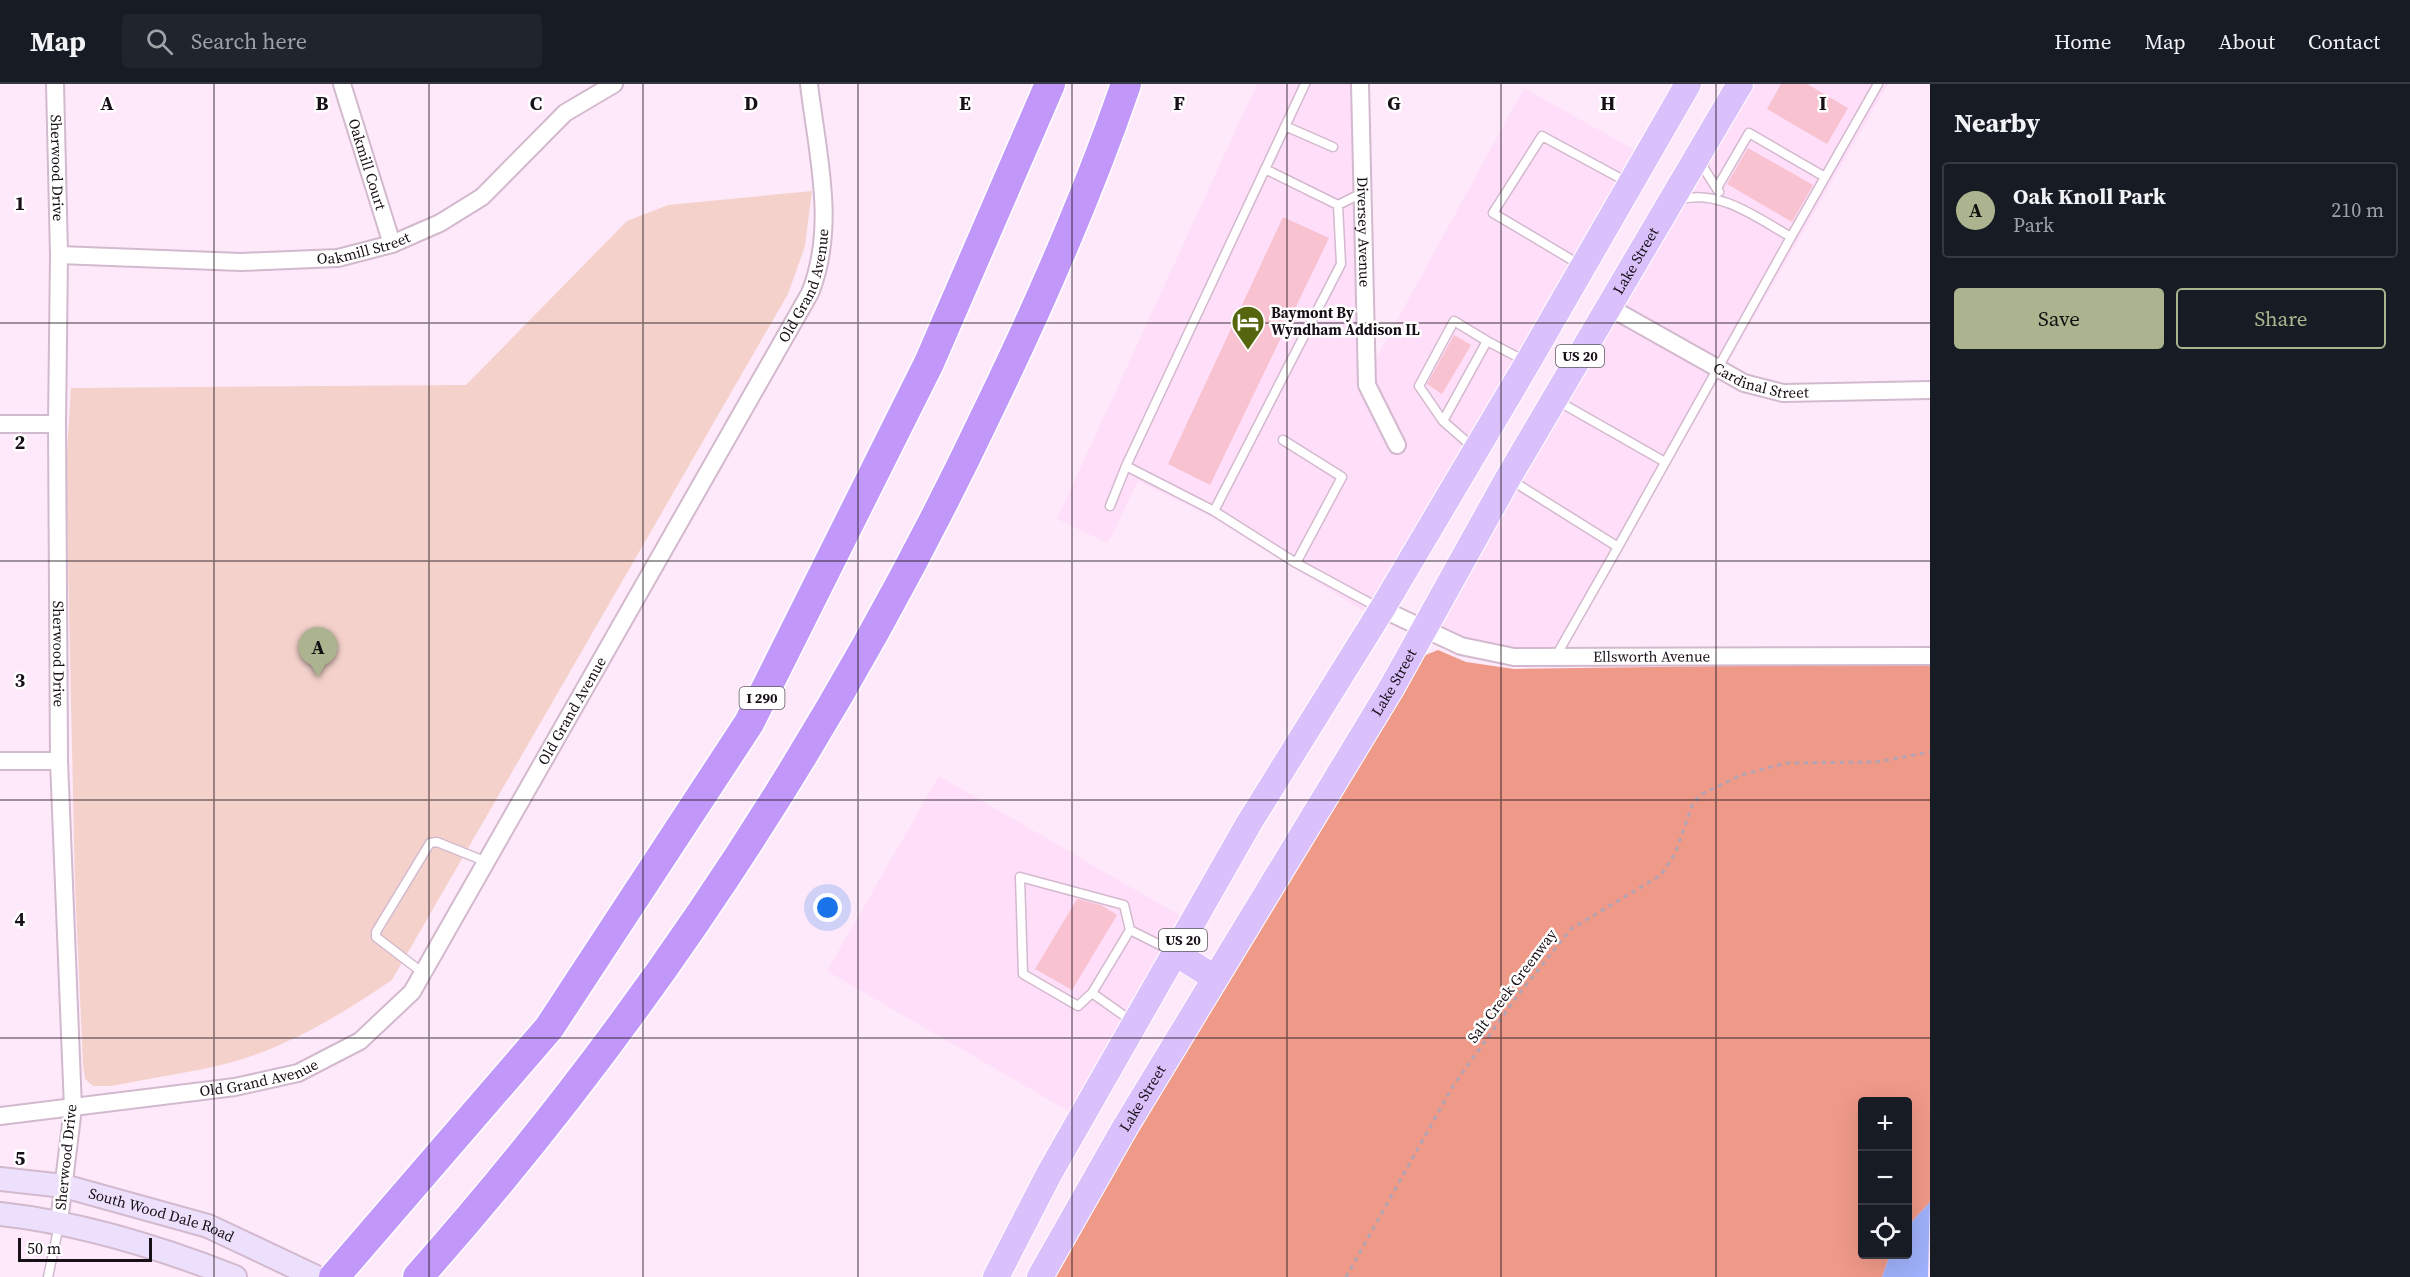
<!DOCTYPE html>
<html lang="en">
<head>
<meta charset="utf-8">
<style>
	body { margin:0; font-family:"Source Serif 4",serif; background:#20242c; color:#f1f3f6 }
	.controls { position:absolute; right:18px; bottom:18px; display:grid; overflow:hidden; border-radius:6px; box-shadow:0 6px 24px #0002 }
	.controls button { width:54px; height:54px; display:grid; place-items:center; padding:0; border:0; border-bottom:2px solid #363941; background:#171b24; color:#f1f3f6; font:30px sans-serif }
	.scale { position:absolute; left:18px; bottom:15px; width:134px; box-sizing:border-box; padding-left:6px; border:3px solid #181017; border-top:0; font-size:16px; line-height:21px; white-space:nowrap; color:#181017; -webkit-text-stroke:4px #fff; paint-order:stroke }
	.you { position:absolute; left:828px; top:824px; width:21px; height:21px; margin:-15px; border:4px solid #fff; border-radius:50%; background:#1a73e8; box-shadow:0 0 0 9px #1a73e833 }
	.badge { display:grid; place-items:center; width:39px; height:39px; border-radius:50%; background:#abb48e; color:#111; font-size:20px; font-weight:700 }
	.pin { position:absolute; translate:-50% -50px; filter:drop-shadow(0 2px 3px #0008) }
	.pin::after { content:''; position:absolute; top:32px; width:21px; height:18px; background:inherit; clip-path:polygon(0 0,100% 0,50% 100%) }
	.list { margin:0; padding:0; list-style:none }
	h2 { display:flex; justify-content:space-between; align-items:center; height:78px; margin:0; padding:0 24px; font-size:26px }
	h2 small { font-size:20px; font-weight:400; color:#9ea1a6 }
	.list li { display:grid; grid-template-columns:39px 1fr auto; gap:18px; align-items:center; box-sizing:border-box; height:96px; margin:0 12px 12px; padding:0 12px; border:2px solid #363941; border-radius:6px }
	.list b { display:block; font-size:22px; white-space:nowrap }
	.list p { margin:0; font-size:20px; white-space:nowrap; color:#9ea1a6 }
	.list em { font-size:20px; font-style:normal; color:#9ea1a6 }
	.actions { display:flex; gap:12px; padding:18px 24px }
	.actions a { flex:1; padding:14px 0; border:2px solid #abb48e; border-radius:6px; text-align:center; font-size:21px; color:#abb48e }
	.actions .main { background:#abb48e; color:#111 }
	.icon { flex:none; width:33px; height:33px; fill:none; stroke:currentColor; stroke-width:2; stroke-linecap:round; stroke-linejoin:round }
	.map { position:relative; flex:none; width:1930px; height:1193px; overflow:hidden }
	header { display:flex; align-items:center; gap:36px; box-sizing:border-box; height:84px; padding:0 30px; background:#171b24; border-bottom:2px solid #363941 }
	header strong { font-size:28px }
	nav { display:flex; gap:33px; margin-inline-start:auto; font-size:21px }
	.search { width:420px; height:54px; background:#20242c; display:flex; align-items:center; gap:15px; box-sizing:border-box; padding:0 21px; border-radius:6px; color:#9ea1a6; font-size:22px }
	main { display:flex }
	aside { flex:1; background:#171b24 }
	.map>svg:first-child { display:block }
	.built { fill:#fedef8 }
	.green { fill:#f4d2cb }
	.forest { fill:#ef9988 }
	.water { fill:#9eb0f9 }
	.building { fill:#f8c2d0 }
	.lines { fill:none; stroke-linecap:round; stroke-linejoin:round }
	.service-casing { stroke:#d3b9ce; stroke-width:11 }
	.minor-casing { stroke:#d3b9ce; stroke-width:20 }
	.secondary-casing { stroke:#d3b9ce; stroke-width:26 }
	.primary-casing { stroke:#fff; stroke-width:28 }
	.motorway-casing { stroke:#fff; stroke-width:33 }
	.path { stroke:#b4a3b1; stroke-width:3; stroke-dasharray:4.5 4.5; stroke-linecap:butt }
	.service { stroke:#fff; stroke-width:8 }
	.minor { stroke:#fff; stroke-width:16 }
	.secondary { stroke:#ece0fd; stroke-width:22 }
	.primary { stroke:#dac1fb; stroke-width:26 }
	.motorway { stroke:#c198f9; stroke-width:30 }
	.grid { fill:none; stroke:#181017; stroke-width:1.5; stroke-opacity:0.55 }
	.labels { text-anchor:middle; stroke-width:5; stroke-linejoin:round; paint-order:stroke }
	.shield { fill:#fff; stroke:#5d585d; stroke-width:1.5 }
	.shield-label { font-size:14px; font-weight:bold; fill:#181017 }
	.street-label { font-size:15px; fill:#181017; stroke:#fff }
	.poi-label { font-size:15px; font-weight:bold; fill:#181017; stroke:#fff; text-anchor:start }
	.grid-label { font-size:20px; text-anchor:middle; font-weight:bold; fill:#181017; stroke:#fff; stroke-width:5; stroke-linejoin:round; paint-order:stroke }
</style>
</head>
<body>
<header>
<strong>Map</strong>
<div class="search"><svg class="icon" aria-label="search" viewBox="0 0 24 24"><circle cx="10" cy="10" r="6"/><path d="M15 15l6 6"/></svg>Search here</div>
<nav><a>Home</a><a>Map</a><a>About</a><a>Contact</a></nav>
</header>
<main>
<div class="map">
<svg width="1930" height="1193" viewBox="0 0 1930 1193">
	<rect width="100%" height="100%" fill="#fee9fa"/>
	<path class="built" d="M1257,0H1363L1370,286L1524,4L1640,69L1373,533L1210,432L1138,397L1108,459L1057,435Z
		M1745,0H1888L1562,568H1516L1464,557L1430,542Z
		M939,692L1184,834L1072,1029L827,887Z"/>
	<path class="green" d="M812,107L805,162L788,210L392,896C342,930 288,963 229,979C190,989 150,994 111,1002H93L85,995L83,980L75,802L66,384L71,304L466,301L627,137L668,121Z"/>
	<path class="forest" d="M1438,566L1466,578L1514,585L1930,579V1118L1908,1142V1018H1862V1170L1890,1171L1882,1193H1053L1416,575Z"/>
	<path class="water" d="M1930,1118L1928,1193H1882L1890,1171L1908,1170V1142Z"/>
	<path class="building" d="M1781,0H1807L1848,24L1827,60L1767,25Z
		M1748,64L1813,101L1792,138L1727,100Z
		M1283,133L1329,154L1210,401L1168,380Z
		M1454,251L1471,261L1442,310L1427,300Z
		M1077,815L1101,821L1117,831L1072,906L1035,885Z"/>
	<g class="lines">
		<g class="service-casing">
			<path id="service" d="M1305,0L1126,382L1214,427L1296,479L1379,524
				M1285,42L1333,63
				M1705,75L1703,83L1719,108
				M1265,85L1338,121
				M1717,104L1749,49L1825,93
				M1338,121L1362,109
				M1791,153L1878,0
				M1582,182L1493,129L1542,52L1629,99
				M1556,316L1665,378
				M1443,337L1419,302L1454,237L1487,257
				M1283,356L1342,393L1296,479
				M1475,365L1443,337L1487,257L1525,277
				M1511,396L1618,463L1791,153C1757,134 1719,104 1678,116
				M1110,422L1126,382
				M1214,427L1341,180L1338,121
				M1556,572L1618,463
				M1020,793L1124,821L1130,846L1092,909L1078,922L1023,890Z
				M1130,846L1172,867
				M423,889L376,853V848L430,759L437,758L487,778
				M1092,909L1133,938
				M48,1193L59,1141"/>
		</g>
		<g class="minor-casing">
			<g id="minor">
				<path id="s1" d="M55,0L59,171L57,340L59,677L73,1024L59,1138"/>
				<path id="s2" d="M342,0L392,160"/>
				<path id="s3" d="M1360,0L1367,301L1397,361"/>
				<path id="s4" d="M59,171L241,178L338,174L392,160L440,139L482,113L565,29L614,0"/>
				<path id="s5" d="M1609,223L1744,299L1783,309L1930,306"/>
				<path d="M0,340H57"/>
				<path id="s6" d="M1382,525L1461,562L1514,573L1930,572"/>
				<path d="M0,677H59"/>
				<path id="s7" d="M0,1032L235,1003L298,989L360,957L412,908L810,209C837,142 817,69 809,0"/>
			</g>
		</g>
		<g class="secondary-casing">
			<g id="secondary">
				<path id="s8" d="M0,1095L64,1102L208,1142L316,1193"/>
				<path d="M0,1130C81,1139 159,1163 235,1193"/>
			</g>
		</g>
		<g class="primary-casing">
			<g id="primary">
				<path d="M1175,869L1215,894"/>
				<path d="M996,1193L1049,1090L1249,739L1382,525L1528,278L1688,0"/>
				<path id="s9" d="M1040,1193L1124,1045L1392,603L1508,394L1740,0"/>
			</g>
		</g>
		<g class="motorway-casing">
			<path id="motorway" d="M334,1193L549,944L749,639L929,279L1050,0
				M418,1193C648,934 838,642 987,329C1039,222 1087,113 1126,0"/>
		</g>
		<path class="path" d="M1346,1193L1453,1002L1518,911L1571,845L1661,791L1675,770L1693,719L1702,710L1741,691L1786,679L1876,678L1930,668"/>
		<use href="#service" class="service"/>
		<use href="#minor" class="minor"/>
		<use href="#secondary" class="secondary"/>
		<use href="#primary" class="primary"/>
		<use href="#motorway" class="motorway"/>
	</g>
	<path class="grid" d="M214,0V1193M429,0V1193M643,0V1193M858,0V1193M1072,0V1193M1287,0V1193M1501,0V1193M1716,0V1193M0,239H1930M0,477H1930M0,716H1930M0,954H1930"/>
	<defs>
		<g id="hotel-pin" transform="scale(1.725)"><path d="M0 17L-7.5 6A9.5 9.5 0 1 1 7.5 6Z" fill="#56660f" stroke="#fff"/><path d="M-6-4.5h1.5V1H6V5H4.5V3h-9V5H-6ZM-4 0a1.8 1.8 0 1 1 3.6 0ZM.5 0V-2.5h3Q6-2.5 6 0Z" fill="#fff"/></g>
	</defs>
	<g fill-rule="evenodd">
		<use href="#hotel-pin" x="1248" y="238"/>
	</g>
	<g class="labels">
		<g class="shield">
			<rect x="1556" y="261" width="48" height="22" rx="4.5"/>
			<rect x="739.5" y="603" width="45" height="22" rx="4.5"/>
			<rect x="1159" y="845" width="48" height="22" rx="4.5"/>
		</g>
		<g class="shield-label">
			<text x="1580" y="277">US 20</text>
			<text x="762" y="619">I 290</text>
			<text x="1183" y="861">US 20</text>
		</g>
		<g class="street-label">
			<text dy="5" stroke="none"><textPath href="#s2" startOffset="84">Oakmill Court</textPath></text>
			<text dy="5" stroke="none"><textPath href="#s1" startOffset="84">Sherwood Drive</textPath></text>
			<text dy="5" stroke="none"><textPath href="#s3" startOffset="148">Diversey Avenue</textPath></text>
			<text dy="5" stroke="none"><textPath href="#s4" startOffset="306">Oakmill Street</textPath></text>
			<text dy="5" stroke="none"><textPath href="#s9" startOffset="1178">Lake Street</textPath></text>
			<text dy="5" stroke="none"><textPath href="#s7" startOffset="1252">Old Grand Avenue</textPath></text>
			<text dy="5" stroke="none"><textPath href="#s5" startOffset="171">Cardinal Street</textPath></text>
			<text dy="5" stroke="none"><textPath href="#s1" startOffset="570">Sherwood Drive</textPath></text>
			<text dy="5" stroke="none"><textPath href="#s6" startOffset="279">Ellsworth Avenue</textPath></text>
			<text dy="5" stroke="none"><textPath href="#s9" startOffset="692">Lake Street</textPath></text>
			<text dy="5" stroke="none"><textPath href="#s7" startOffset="766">Old Grand Avenue</textPath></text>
			<text transform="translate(1512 902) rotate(-53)" y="5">Salt Creek Greenway</text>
			<text dy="5" stroke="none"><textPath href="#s7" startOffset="262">Old Grand Avenue</textPath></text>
			<text dy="5" stroke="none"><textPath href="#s9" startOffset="206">Lake Street</textPath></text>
			<text transform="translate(66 1073) rotate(-84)" y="5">Sherwood Drive</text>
			<text dy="5" stroke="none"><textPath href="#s8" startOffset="166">South Wood Dale Road</textPath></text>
		</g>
		<g class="poi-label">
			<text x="1271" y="234">Baymont By<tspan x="1271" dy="17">Wyndham Addison IL</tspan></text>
		</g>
	</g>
	<g class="grid-label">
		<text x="107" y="26">A</text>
		<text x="322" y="26">B</text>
		<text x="536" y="26">C</text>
		<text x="751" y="26">D</text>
		<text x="965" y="26">E</text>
		<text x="1179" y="26">F</text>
		<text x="1394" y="26">G</text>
		<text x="1608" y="26">H</text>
		<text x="1823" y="26">I</text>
		<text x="20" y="126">1</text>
		<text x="20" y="365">2</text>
		<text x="20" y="603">3</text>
		<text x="20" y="842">4</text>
		<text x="20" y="1081">5</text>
	</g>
</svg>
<div class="controls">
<button>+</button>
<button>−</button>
<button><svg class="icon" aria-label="locate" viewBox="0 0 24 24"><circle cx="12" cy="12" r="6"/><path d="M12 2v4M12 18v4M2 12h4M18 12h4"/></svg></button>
</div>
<div class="scale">50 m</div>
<div class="you"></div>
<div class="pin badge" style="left:318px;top:593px">A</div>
</div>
<aside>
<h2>Nearby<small></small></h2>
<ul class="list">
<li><span class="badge">A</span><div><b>Oak Knoll Park</b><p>Park</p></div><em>210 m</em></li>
</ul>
<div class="actions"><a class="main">Save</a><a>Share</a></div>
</aside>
</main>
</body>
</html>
